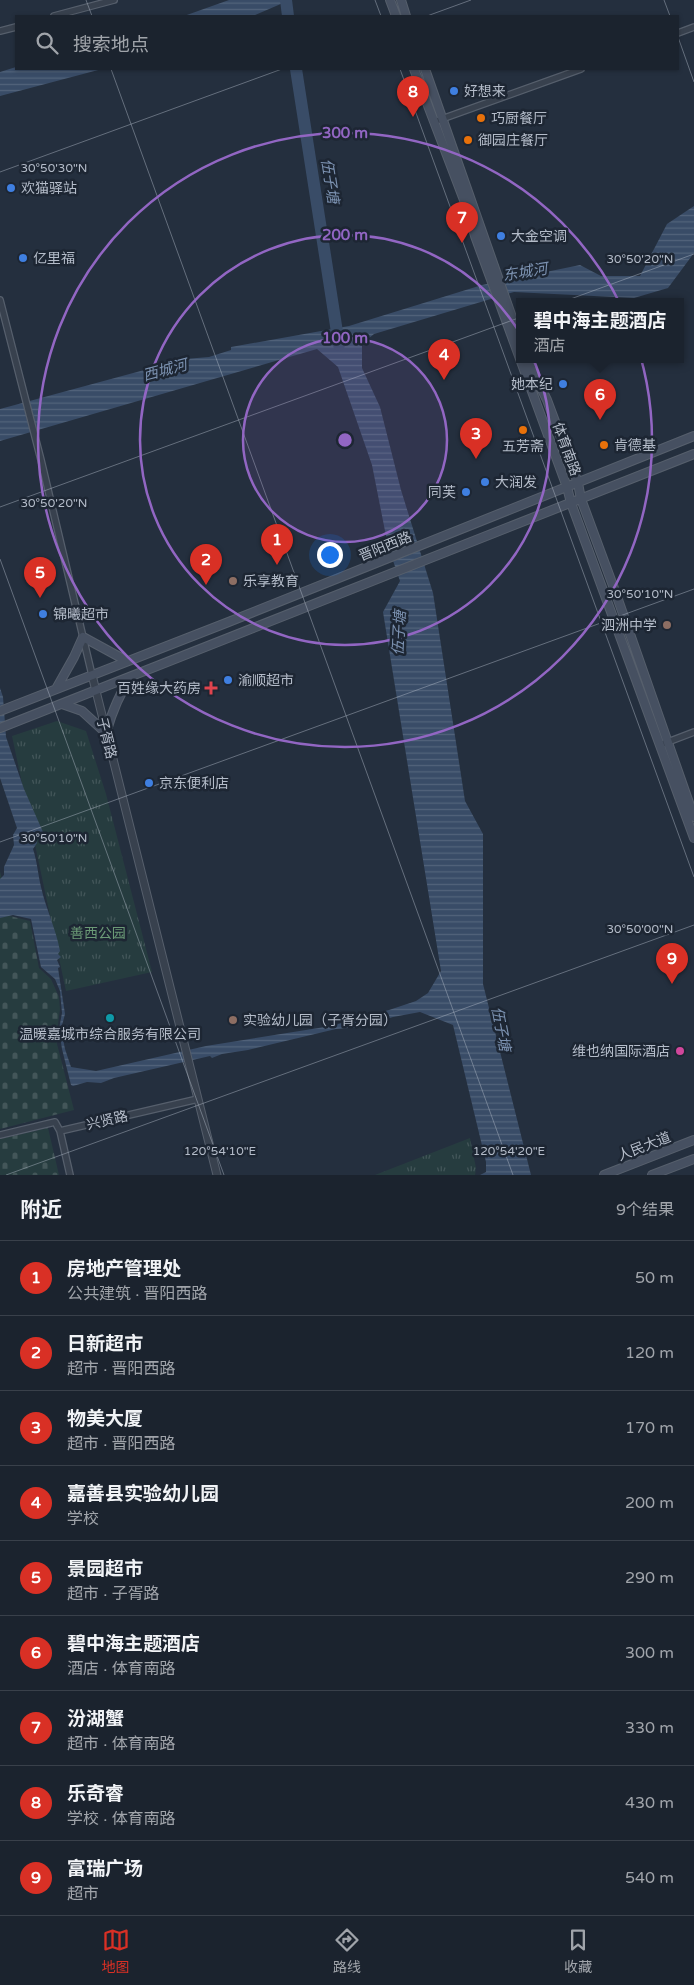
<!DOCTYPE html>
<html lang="zh">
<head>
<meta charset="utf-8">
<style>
	body { margin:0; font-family:"Varela Round","Noto Sans SC",sans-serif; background:#282f3a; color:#f1f3f6 }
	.you { position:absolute; left:329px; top:554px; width:18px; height:18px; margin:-12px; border:4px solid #fff; border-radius:50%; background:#1a73e8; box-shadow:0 0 0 8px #1a73e833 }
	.badge { display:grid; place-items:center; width:32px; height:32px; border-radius:50%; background:#d93025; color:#fff; font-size:16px; font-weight:700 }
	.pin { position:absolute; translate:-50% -41px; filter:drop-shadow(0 1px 2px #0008) }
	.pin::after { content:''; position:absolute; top:26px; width:18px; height:15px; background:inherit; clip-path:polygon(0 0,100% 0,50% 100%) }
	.popup { position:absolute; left:516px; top:298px; width:168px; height:65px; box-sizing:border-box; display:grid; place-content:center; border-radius:0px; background:#1b232e; filter:drop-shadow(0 1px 4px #0005); font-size:16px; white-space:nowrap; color:#a0a4aa }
	.popup b { font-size:19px; color:#f1f3f6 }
	.popup::after { content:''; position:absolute; left:50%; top:100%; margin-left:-10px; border:10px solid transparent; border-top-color:#1b232e }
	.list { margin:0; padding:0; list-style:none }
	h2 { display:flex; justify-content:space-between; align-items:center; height:65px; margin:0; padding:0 20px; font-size:21px }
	h2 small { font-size:16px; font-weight:400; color:#a0a4aa }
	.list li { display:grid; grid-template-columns:32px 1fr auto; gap:15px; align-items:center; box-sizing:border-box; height:75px; padding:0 20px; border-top:1px solid #39404a }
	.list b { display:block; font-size:19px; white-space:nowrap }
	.list p { margin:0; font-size:16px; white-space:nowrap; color:#a0a4aa }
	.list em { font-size:16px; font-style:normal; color:#a0a4aa }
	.icon { flex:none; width:28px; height:28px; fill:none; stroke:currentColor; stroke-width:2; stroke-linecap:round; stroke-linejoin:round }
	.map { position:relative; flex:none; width:694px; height:1175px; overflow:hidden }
	.search { position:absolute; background:#1b232e; box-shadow:0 1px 4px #0004; left:15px; right:15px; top:15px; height:55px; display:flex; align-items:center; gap:12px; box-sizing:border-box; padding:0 18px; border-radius:0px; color:#a0a4aa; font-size:19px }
	.sheet { height:740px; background:#1b232e }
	nav { display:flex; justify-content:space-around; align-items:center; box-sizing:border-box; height:70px; border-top:1px solid #39404a; background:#1b232e; font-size:14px; color:#a0a4aa }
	nav a { display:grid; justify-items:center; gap:2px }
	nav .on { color:#d93025 }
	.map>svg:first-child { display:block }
	.cemetery { fill:url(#cemetery-stones) }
	.park { fill:url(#park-tufts) }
	.water { fill:url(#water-rules) }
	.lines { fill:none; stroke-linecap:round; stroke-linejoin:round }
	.river { stroke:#394c67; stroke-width:12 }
	.minor-casing { stroke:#565f6c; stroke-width:8 }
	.tertiary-casing { stroke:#565f6c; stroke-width:9 }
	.secondary-casing { stroke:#565f6c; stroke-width:10 }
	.minor { stroke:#38414e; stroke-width:5.5 }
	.tertiary { stroke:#38414e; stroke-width:7 }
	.secondary { stroke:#465061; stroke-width:8 }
	.ticks { fill:none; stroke:#b4bcc9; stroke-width:1; stroke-opacity:0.45 }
	.ring { fill:none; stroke:#9266c3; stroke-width:2.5 }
	.shop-dot { fill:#3f7fe0; stroke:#1d2633; stroke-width:2 }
	.food-dot { fill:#e8710a; stroke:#1d2633; stroke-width:2 }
	.education-dot { fill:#8d6e63; stroke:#1d2633; stroke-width:2 }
	.health-dot { fill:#e0444e; stroke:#1d2633; stroke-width:2 }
	.culture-dot { fill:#0f9aa8; stroke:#1d2633; stroke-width:2 }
	.hotel-dot { fill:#d1479c; stroke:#1d2633; stroke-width:2 }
	.labels { text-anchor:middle; stroke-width:5; stroke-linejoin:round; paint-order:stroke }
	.poi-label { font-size:14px; fill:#b4bcc9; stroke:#1d2633; text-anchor:start }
	.street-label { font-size:14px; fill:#b4bcc9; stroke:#1d2633 }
	.park-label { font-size:14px; fill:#6b9a76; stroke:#1d2633 }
	.water-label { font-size:15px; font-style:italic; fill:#7c92b1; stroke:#1d2633 }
	.ticks-label { font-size:12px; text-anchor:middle; fill:#b4bcc9; stroke:#1d2633; stroke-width:5; stroke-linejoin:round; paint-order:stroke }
	.centre { fill:#9266c3; stroke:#1d2633; stroke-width:2.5 }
	.ring-label { font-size:15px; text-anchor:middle; font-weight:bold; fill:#9266c3; stroke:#1d2633; stroke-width:5; stroke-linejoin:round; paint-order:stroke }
</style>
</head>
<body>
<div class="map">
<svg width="694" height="1175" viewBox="0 0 694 1175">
	<defs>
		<pattern id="cemetery-stones" width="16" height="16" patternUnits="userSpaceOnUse" patternTransform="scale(1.25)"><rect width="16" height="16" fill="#263c3f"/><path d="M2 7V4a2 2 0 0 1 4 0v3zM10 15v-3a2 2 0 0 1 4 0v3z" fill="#435659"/></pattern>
		<pattern id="park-tufts" width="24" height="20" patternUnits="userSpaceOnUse" patternTransform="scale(1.25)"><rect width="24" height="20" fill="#263c3f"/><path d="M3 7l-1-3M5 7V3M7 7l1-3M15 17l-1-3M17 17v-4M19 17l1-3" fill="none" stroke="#435659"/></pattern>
		<pattern id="water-rules" width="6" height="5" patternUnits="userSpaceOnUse" patternTransform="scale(1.25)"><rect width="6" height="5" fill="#394c67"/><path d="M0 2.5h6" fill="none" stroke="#53647b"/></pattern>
	</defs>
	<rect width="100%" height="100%" fill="#242f3e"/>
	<path class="cemetery" d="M0,871L10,916L30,921L39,968L51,979L59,997L60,1009L56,1040L74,1110L0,1129Z
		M48,1128L59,1175H0V1139Z"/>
	<path class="park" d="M57,721L86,731L106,794L152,972L66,991L12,736Z
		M470,1138L476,1168L475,1175H375Z"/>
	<path class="water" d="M229,0H290L253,16H184Z
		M16,67V69H102L0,96V72Z
		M694,206V253L668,288L634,298L514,292L374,334L362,344V368L380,407L401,490L433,593L465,801L483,834V984L531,1175H480L486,1172V1162L453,1025L420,1012L393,1017L361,1027L336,1029L248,1050L222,1054L212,1058L210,1056L114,1078L101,1083L87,1082L73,1086L71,1085L62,1049L59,1029L62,1013L60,991L55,979L41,967L31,919L13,915L0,918V879L4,875V867L14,845L13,835L17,828L0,778V688L3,697L6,737L24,789L43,832V836L36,837L37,843L33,849C37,861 38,874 41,887C46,909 56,929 60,951L58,954L61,957L57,960L60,967L58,968L65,1014L61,1029L65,1049L71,1067L96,1071L206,1046L331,1026L389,1010L416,1001L428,993L441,971L383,612L400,581L388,546L372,465L338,367L317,349L0,441V409L185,359L209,357L231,350V347L349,326L482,285L580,265L601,276H640L667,224Z"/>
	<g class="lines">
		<path class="river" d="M286,0L288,16
			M296,69L339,345"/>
		<g class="minor-casing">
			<path id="minor" d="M54,16L114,0
				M0,31L16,27
				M678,33L694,27
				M439,120L581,69
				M0,300L41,460L92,675
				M660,745L694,732
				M0,1135L55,1122L60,1131
				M70,1175L60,1131L198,1099"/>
		</g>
		<g class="tertiary-casing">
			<path id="tertiary" d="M92,675L217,1175"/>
		</g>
		<g class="secondary-casing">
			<path id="secondary" d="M390,0L396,16
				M401,0L406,16
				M414,69L467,208L475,236L567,487L571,503L694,838
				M425,69L520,340
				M527,359L547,400L578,483L581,499L615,591L694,817
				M56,689L74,657L83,637L127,661
				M62,704L82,711L106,733C112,712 119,694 131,677
				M0,711L226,623L694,436
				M0,728L694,454
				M604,1175L694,1140
				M652,1175L694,1159"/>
		</g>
		<use href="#minor" class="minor"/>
		<use href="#tertiary" class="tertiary"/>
		<use href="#secondary" class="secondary"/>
	</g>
	<path class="ticks" d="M86,0L92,16M375,0L381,16M664,0L670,16M427,16L471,0M678,37L694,82M111,69L513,1175M400,69L694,877M0,172L282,69M0,507L694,254M0,559L224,1175M0,842L694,589M6,1175L694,925"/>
	<circle cx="345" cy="440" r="102" fill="#9266c3" fill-opacity=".12"/>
	<g class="ring">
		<circle cx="345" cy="440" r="102"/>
		<circle cx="345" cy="440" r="205"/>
		<circle cx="345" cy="440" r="307"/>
	</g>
	<g class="shop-dot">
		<circle cx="454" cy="91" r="5"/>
		<circle cx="11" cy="188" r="5"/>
		<circle cx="501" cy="236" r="5"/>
		<circle cx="23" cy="258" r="5"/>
		<circle cx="563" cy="384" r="5"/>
		<circle cx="485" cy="482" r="5"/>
		<circle cx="466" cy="492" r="5"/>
		<circle cx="43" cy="614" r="5"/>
		<circle cx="228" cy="680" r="5"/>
		<circle cx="149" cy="783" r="5"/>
	</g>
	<g class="food-dot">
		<circle cx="481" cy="118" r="5"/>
		<circle cx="468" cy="140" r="5"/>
		<circle cx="523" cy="430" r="5"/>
		<circle cx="604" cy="445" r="5"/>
	</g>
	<g class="education-dot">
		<circle cx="233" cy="581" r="5"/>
		<circle cx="667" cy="625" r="5"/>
		<circle cx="233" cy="1020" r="5"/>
	</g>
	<path class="health-dot" d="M208.5 680.5h5v5h5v5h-5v5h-5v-5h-5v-5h5z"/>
	<circle class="culture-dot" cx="110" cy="1018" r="5"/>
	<circle class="hotel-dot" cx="680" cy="1051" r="5"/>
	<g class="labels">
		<g class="poi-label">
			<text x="464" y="96">好想来</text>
			<text x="491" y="123">巧厨餐厅</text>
			<text x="478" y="145">御园庄餐厅</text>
			<text x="21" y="193">欢猫驿站</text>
			<text x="511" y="241">大金空调</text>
			<text x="33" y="263">亿里福</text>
			<text x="553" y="389" text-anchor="end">她本纪</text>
			<text x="614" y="450">肯德基</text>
			<text x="523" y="451" text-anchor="middle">五芳斋</text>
			<text x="495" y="487">大润发</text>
			<text x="456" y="497" text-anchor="end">同芙</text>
			<text x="243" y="586">乐享教育</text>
			<text x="53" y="619">锦曦超市</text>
			<text x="657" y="630" text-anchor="end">泗洲中学</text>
			<text x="238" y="685">渝顺超市</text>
			<text x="201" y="693" text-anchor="end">百姓缘大药房</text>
			<text x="159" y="788">京东便利店</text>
			<text x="243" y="1025">实验幼儿园（子胥分园）</text>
			<text x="110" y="1039" text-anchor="middle">温暖嘉城市综合服务有限公司</text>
			<text x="670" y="1056" text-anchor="end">维也纳国际酒店</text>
		</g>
		<g class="street-label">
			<text transform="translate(567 449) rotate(70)" y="5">体育南路</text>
			<text transform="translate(385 546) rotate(-22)" y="5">晋阳西路</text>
			<text transform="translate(107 738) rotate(76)" y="5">子胥路</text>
			<text transform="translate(107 1120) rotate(-13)" y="5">兴贤路</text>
			<text transform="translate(644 1146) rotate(-21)" y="5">人民大道</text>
		</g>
		<g class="park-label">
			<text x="98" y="938">善西公园</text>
		</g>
		<g class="water-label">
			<text transform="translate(330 181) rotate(81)" y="5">伍子塘</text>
			<text transform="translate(525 272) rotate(-9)" y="5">东城河</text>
			<text transform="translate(165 370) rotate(-15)" y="5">西城河</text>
			<text transform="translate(399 633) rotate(-87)" y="5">伍子塘</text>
			<text transform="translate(501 1029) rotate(79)" y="5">伍子塘</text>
		</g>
	</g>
	<g class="ticks-label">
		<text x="54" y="172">30°50'30"N</text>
		<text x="640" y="263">30°50'20"N</text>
		<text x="54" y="507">30°50'20"N</text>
		<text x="640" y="598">30°50'10"N</text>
		<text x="54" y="842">30°50'10"N</text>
		<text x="640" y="933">30°50'00"N</text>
		<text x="220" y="1155">120°54'10"E</text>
		<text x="509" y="1155">120°54'20"E</text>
	</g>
	<circle cx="345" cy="440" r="8" class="centre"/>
	<g class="ring-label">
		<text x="345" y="138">300 m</text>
		<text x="345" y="240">200 m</text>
		<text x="345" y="343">100 m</text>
	</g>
</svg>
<div class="you"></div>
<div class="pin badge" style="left:277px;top:565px">1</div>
<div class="pin badge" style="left:206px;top:585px">2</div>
<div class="pin badge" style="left:476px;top:459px">3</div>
<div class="pin badge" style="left:444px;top:380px">4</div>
<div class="pin badge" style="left:40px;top:598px">5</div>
<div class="pin badge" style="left:600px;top:420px">6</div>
<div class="popup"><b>碧中海主题酒店</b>酒店</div>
<div class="pin badge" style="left:462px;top:243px">7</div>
<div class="pin badge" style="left:413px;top:117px">8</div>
<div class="pin badge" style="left:672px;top:984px">9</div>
<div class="search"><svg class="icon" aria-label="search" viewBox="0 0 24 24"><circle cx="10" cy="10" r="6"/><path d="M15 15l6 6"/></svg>搜索地点</div>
</div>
<section class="sheet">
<h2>附近<small>9个结果</small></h2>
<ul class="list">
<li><span class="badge">1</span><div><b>房地产管理处</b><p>公共建筑 · 晋阳西路</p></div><em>50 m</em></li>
<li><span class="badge">2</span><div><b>日新超市</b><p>超市 · 晋阳西路</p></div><em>120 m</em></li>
<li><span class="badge">3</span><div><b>物美大厦</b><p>超市 · 晋阳西路</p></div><em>170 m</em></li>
<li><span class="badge">4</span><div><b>嘉善县实验幼儿园</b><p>学校</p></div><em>200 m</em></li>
<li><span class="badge">5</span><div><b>景园超市</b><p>超市 · 子胥路</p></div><em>290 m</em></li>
<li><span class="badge">6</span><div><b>碧中海主题酒店</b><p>酒店 · 体育南路</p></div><em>300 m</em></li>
<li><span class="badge">7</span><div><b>汾湖蟹</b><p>超市 · 体育南路</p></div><em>330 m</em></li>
<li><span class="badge">8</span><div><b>乐奇睿</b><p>学校 · 体育南路</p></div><em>430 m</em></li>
<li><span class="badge">9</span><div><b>富瑞广场</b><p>超市</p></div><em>540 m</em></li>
</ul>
</section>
<nav>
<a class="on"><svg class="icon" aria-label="map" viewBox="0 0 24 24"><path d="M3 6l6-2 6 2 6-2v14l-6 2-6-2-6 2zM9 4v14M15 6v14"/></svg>地图</a>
<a><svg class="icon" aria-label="directions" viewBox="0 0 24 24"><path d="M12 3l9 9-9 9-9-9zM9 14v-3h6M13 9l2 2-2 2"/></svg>路线</a>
<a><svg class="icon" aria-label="saved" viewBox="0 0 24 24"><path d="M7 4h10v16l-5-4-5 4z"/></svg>收藏</a>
</nav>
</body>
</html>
